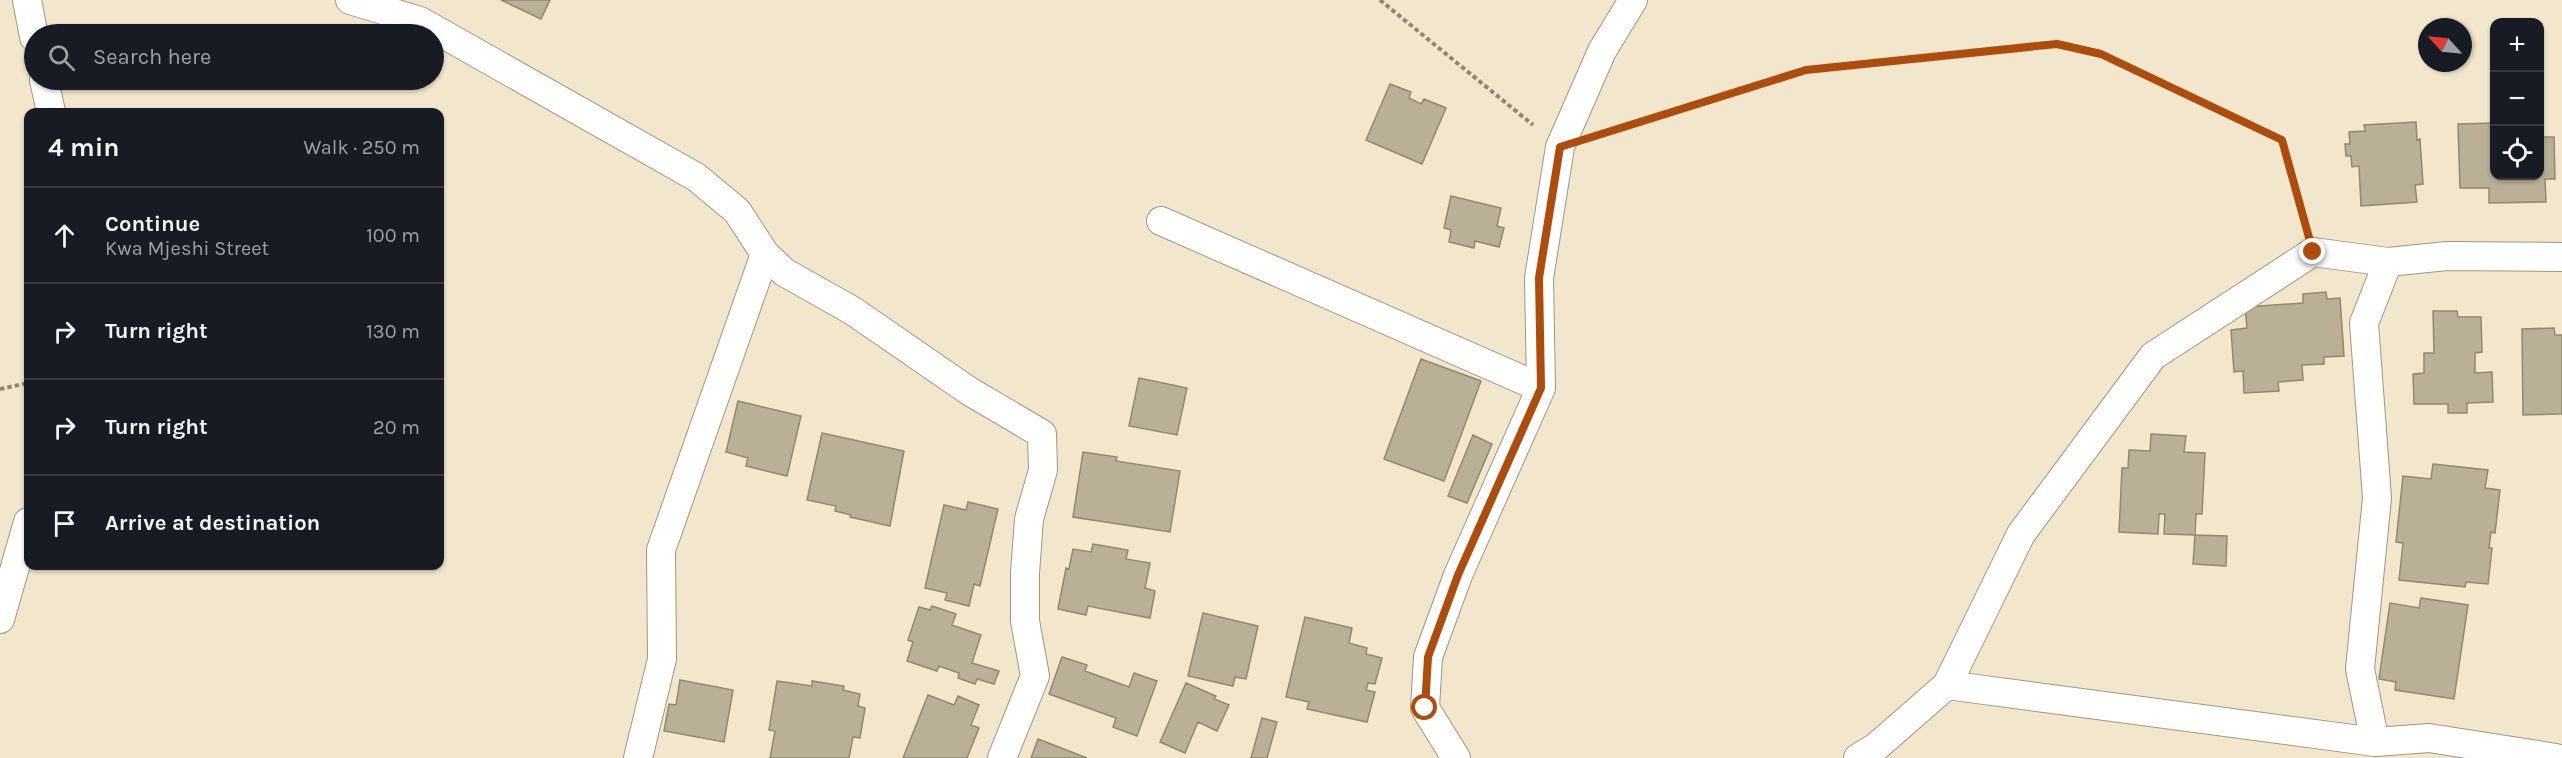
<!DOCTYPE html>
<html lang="en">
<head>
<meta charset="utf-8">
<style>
	body { margin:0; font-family:Karla,sans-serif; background:#242831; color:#f1f3f6 }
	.controls { position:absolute; right:18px; top:18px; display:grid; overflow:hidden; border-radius:12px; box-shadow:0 2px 4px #0004 }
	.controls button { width:54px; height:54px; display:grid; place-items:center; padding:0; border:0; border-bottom:2px solid #363941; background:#171b24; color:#f1f3f6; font:30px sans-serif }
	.compass { position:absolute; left:2418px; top:18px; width:54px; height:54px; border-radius:50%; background:#171b24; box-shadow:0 2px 4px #0004; rotate:297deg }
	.stop { position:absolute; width:18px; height:18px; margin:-14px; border:4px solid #ad4c0b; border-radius:50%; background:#fff }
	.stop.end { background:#ad4c0b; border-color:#fff; box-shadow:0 2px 6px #0008 }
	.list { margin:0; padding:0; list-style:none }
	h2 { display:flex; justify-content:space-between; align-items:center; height:78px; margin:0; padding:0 24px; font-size:26px }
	h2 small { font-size:20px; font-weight:400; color:#9ea1a6 }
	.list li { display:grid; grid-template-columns:39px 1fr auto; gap:18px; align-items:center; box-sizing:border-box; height:96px; padding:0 24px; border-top:2px solid #363941 }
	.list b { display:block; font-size:22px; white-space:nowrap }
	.list p { margin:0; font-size:20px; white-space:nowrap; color:#9ea1a6 }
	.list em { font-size:20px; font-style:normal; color:#9ea1a6 }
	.icon { flex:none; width:33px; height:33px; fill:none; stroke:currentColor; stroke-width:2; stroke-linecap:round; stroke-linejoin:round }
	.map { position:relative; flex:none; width:2562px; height:758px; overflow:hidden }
	.search { position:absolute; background:#171b24; box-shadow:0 2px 4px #0004; left:24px; top:24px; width:420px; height:66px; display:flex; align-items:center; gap:15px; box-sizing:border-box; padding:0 21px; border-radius:33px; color:#9ea1a6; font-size:22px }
	.panel { position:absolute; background:#171b24; box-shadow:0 2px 4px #0004; left:24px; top:108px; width:420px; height:462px; border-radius:12px }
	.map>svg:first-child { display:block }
	.building { fill:#bab097; stroke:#918870; stroke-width:1.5 }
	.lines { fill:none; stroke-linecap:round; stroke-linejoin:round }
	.minor-casing { stroke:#a0977e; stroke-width:30 }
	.path { stroke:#8e8774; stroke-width:4; stroke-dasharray:4.5 3; stroke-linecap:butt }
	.minor { stroke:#fff; stroke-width:28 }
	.route { stroke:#ad4c0b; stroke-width:8 }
</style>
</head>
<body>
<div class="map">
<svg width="2562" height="758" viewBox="0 0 2562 758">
	<rect width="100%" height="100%" fill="#f2e7cd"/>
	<path class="building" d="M501,0H550L541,19Z
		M1390,84L1411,92L1409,98L1421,104L1424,99L1446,108L1422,164L1366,140Z
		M2416,122L2417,140L2420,139L2423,184L2415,185L2417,202L2361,206L2359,166L2352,167L2351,156H2346L2345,144H2350L2349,132L2365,131L2364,125Z
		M2494,123V176H2540V137H2554L2555,179H2545L2546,202L2489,203V188H2460L2458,124Z
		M1451,196L1501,208L1497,226L1504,228L1499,247L1475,241L1474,248L1449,242L1451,230L1444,228Z
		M2326,292L2327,299L2340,298L2344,356L2324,357V364L2302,365L2303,380L2278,382L2279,391L2244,393L2243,371L2234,372L2231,330L2247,328L2245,307L2303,303V294Z
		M2433,311H2457L2458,317H2481L2482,352L2475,353V373L2492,372L2493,402L2467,403V413H2448V404H2414L2413,374L2424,373V353H2434Z
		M2554,328L2555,335H2562V414L2523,415L2522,329Z
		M1421,359L1481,381L1444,481L1384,459Z
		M1139,378L1187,388L1177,435L1129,426Z
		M738,401L801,416L787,476L746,466L748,458L726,452Z
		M822,433L904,451L890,526L850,517L851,515L835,511L836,506L807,500Z
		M2151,434L2186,436L2184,452L2205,453L2202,514H2196L2195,535L2164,534L2165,514H2159L2158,534L2119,532L2122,468H2128L2129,450L2150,451Z
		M1473,435L1492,444L1467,503L1448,496Z
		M1083,452L1117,457L1116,461L1180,471L1170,532L1073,517Z
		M2433,464L2488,470L2485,488L2500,490L2495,533L2491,532L2489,548H2492L2488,584L2466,582L2465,587L2399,580L2403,543L2396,542L2403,476L2431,479Z
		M968,502L998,509L980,586L974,584L969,606L945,600L947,593L925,588L944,505L966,510Z
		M2195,535L2227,536L2226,566L2193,564Z
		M1093,544L1128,550L1126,559L1150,563L1145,588L1155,591L1150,618L1088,606L1086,615L1058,609L1066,568L1069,569L1073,549L1091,552Z
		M2421,598L2468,605L2454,699L2395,690L2396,682L2379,679L2390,603L2419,608Z
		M932,606L956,614L952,625L981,635L972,663L999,671L994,684L977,679L975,684L958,678L959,673L939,666L937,671L907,661L913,642L908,640L919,607L930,610Z
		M1203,613L1258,626L1246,679L1235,677L1233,686L1188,676Z
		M1305,617L1352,628L1349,643L1367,648L1366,654L1382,658L1375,684L1368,683L1366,690L1375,692L1367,722L1307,709L1309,702L1286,697Z
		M1062,657L1087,665L1085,671L1129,687L1134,673L1157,681L1137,736L1113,727L1116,718L1049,694Z
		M680,680L733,690L724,742L664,731L669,704L676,705Z
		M777,681L812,686V681L844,686L843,690L860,694L858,706L865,708L860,738L853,737L849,758H770L775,731L769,730Z
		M1186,683L1216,696L1214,699L1229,705L1217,731L1198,722L1185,753L1160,742Z
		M928,695L954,705L958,696L979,705L971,725L979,728L967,758H903Z
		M1262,718L1277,722L1267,758H1251Z
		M1038,739L1056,746L1087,758H1031Z"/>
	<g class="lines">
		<g class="minor-casing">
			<path id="minor" d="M27,0L34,37
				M350,0L420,21L696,177L737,211L765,254L784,272L853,311L969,391L1042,434L1043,470L1029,519L1025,573V621L1035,676L1002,758
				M44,80L51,112
				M1161,221L1541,388
				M2388,262L2364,323L2377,498L2360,669L2375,742L2429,738L2556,758
				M0,619L28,522
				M1947,685L2375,742
				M638,758L662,659L661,550L765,254
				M1456,758L1425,708L1428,657L1458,575L1541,388L1539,278L1560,147L1602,51L1633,0
				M1858,758L1876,747L1947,685L2021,534L2153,356L2313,252L2388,262L2447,256L2562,257"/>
		</g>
		<path class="path" d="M1380,0L1533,125
			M1603,133L1806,71L2057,44L2101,54L2282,140L2304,220
			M0,389L28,383"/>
		<use href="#minor" class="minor"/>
	</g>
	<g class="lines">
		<path class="route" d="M1425,708L1428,657L1458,575L1541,388L1539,278L1560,147L1806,70L2057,44L2101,54L2282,140L2313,252"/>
	</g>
</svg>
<div class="controls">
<button>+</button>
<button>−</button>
<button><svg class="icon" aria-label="locate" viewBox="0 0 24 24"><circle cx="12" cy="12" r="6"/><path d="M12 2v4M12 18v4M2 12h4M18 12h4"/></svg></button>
</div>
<svg class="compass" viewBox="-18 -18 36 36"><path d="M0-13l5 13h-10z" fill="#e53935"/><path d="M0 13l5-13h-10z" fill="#9ea1a6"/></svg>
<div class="stop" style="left:1425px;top:708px"></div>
<div class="stop end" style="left:2313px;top:252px"></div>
<div class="search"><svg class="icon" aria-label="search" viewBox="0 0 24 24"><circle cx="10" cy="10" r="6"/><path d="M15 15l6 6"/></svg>Search here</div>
<section class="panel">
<h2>4 min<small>Walk · 250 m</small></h2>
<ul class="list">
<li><svg class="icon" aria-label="ahead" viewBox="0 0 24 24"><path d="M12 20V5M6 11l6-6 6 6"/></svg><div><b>Continue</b><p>Kwa Mjeshi Street</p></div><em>100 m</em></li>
<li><svg class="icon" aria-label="right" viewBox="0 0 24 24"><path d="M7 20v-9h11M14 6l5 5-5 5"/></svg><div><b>Turn right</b></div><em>130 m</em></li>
<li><svg class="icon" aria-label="right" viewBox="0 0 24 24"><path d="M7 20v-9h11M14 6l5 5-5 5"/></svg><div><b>Turn right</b></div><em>20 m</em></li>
<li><svg class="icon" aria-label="arrive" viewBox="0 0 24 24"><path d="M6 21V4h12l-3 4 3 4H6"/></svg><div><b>Arrive at destination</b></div></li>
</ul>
</section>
</div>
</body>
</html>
